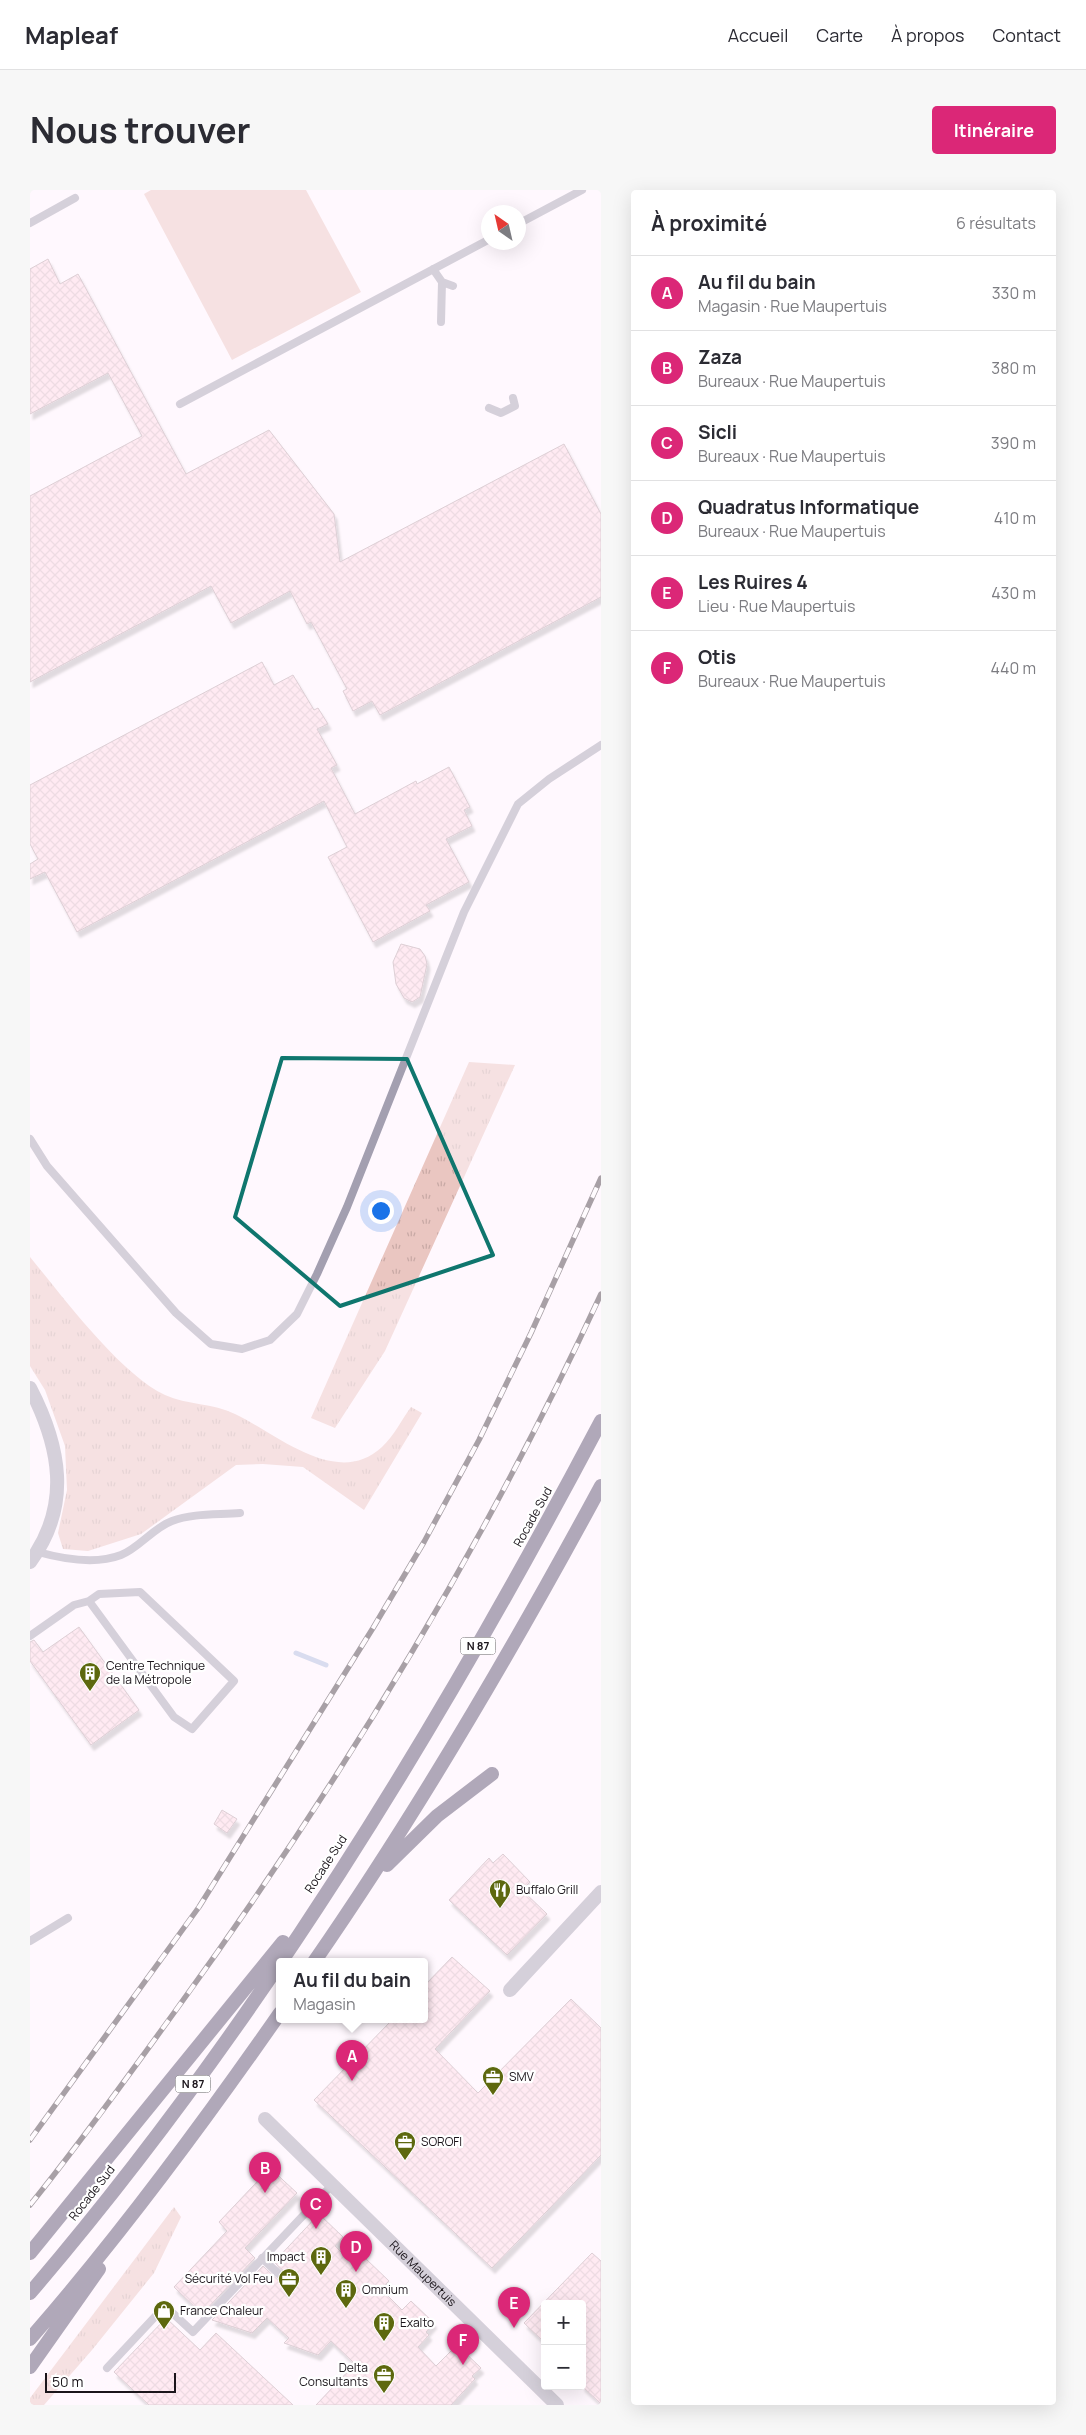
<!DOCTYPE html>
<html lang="fr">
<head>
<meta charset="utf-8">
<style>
	body { margin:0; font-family:Manrope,sans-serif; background:#f7f7f7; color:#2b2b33 }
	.controls { position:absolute; right:15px; bottom:15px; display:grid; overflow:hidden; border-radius:5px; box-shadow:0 5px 20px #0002 }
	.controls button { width:45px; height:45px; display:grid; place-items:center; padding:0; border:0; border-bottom:1px solid #e1e1e2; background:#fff; color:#2b2b33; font:25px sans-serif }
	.compass { position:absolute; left:451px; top:15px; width:45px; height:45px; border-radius:50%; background:#fff; box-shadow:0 5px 20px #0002; rotate:326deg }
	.scale { position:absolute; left:15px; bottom:12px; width:131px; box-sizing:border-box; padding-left:5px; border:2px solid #1b151b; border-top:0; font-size:14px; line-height:18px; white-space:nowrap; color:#1b151b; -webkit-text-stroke:4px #fff; paint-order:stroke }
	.you { position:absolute; left:350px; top:1020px; width:18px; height:18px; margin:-12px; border:4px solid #fff; border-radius:50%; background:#1a73e8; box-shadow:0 0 0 8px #1a73e833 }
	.badge { display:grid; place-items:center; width:32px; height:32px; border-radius:50%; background:#db2777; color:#fff; font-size:16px; font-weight:700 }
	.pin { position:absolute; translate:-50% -41px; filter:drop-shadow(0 1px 2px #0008) }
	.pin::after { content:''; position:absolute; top:26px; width:18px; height:15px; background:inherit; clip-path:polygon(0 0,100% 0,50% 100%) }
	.popup { position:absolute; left:246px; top:1768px; width:152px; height:65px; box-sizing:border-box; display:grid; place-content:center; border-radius:5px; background:#fff; filter:drop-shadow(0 1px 4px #0005); font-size:16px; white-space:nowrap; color:#7c7c81 }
	.popup b { font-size:19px; color:#2b2b33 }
	.popup::after { content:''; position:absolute; left:50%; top:100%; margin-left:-10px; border:10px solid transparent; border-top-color:#fff }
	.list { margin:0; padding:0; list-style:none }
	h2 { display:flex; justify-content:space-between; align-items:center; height:65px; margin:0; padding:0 20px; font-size:21px }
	h2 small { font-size:16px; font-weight:400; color:#7c7c81 }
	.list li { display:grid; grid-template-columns:32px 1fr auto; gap:15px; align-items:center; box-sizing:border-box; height:75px; padding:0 20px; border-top:1px solid #e1e1e2 }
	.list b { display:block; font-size:19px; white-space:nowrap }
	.list p { margin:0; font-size:16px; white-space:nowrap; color:#7c7c81 }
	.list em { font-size:16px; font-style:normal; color:#7c7c81 }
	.map { position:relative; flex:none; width:571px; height:2215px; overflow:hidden; border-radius:5px }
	header { display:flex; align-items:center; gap:30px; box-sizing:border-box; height:70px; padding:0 25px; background:#fff; border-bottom:1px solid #e1e1e2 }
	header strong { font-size:24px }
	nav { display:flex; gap:28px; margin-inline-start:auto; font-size:18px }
	.intro { display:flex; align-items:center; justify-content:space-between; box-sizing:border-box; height:120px; padding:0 30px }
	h1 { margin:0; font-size:35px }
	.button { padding:12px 22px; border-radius:5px; background:#db2777; color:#fff; font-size:18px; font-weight:700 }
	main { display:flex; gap:30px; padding:0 30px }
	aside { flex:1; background:#fff; border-radius:5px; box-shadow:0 5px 20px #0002 }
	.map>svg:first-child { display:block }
	.grass { fill:url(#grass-tufts) }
	.garden { fill:#eac6c1 }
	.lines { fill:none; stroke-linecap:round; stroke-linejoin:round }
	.stream { stroke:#abbadd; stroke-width:5 }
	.building { fill:url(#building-cross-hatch); stroke:#b49da4; filter:url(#shadow) }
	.service { stroke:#a39fb0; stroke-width:8 }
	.minor { stroke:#a39fb0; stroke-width:14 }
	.trunk { stroke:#514866; stroke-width:14 }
	.rail-casing { stroke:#3e373d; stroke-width:5.5 }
	.rail { stroke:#fff; stroke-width:4; stroke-dasharray:11; stroke-linecap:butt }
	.marked { fill:none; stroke:#0f766e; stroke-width:4; stroke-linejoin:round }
	.labels { text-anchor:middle; stroke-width:4.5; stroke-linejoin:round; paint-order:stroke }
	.shield { fill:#fff; stroke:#5f5b5f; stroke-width:1 }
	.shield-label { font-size:11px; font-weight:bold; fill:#1b151b }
	.street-label { font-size:12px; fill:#1b151b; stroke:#fff }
	.poi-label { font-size:12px; fill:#1b151b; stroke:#fff; text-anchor:start }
</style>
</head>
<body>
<header>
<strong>Mapleaf</strong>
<nav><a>Accueil</a><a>Carte</a><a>À propos</a><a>Contact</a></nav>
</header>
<div class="intro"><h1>Nous trouver</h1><a class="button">Itinéraire</a></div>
<main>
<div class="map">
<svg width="571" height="2215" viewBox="0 0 571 2215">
	<defs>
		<pattern id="grass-tufts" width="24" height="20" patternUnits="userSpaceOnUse" patternTransform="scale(1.25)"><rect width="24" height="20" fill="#eac6c1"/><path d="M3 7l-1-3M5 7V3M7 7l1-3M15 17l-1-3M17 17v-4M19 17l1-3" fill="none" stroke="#c8a9a5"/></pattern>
		<pattern id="building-cross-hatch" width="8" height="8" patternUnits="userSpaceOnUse" patternTransform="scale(1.25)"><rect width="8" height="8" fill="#fedae5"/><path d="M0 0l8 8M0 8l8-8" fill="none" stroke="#d9bac4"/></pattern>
		<filter id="shadow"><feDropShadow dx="3" dy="5.5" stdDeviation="1" flood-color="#0004"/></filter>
	</defs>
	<rect width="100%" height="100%" fill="#fff8fe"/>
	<path class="grass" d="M439,872L485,875L355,1161L305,1238L281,1228Z
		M0,1067C33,1107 90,1184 135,1205C157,1215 183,1213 205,1224C247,1244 307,1299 352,1257C364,1246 372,1229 381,1217L392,1223L334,1320L273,1277L233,1274L206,1275L111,1344L58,1361L33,1359L28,1343L37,1300L35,1256L15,1200L0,1176Z
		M144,2017L151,2027L124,2083L62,2160L14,2215H0V2208Z"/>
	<path class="garden" d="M121,0H276L331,102L202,170L114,4Z"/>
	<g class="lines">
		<path class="stream" d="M266,1463L296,1475"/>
	</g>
	<path class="building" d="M18,69L30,94L48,84L156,284L239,240L304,324L310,372L534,254L571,324V407L350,525L342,511L323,521L313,501L317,499L281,432L277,434L260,401L201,433L181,396L0,492V306L112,246L78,183L0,224V79Z
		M232,472L244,495L263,485L284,520L288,518L298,534L287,539L307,575L301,578L325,624L386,591L387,594L419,577L440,617L434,620L442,636L416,649L439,692L396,715L400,721L343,752L298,667L317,657L294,611L47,742L15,682L0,689V674L8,669L0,654V595Z
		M371,754L390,759L395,766L397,774L390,807L382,812L374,808L366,794L363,772Z
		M49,1437L109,1520L61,1555L0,1471V1452L4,1450L13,1462Z
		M192,1620L207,1629L197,1643L184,1634Z
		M473,1664L500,1692L492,1700L517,1724L477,1765L419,1710L459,1668L463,1673Z
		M422,1767L460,1801L405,1859L448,1903L541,1809L571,1838V1965L462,2078L284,1910L362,1830H394V1796Z
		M240,1978L267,2003L215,2058L225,2068L172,2124L144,2097L197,2041L189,2032Z
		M289,2024L313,2047L305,2056L326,2077L335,2068L359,2091L351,2099L372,2120L381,2111L404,2133L396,2142L399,2145L388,2157L406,2176L427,2155L451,2178L442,2186L445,2189L421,2215H286L323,2176L320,2175L323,2172L301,2151L288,2165L254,2153L259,2148L237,2128L222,2143L182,2130L233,2076L252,2094H259V2086L244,2072Z
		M562,2063L571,2071V2214L552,2196V2114H515V2153L494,2133Z
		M136,2128L170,2160L186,2143L263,2215H119L84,2182Z"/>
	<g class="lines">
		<path class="service" d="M0,33L45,8
			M488,34L552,0
			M403,79L412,92L411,132
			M412,92L423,96
			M150,214L458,50
			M459,218L471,223L485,216L483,208
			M0,949L17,976L146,1123L181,1154L212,1159L240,1150L267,1124L287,1084L317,1017L434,722L488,614L519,589L571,555
			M8,1362C33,1369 65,1375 91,1365C109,1358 123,1338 142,1331C163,1323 189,1325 210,1323
			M0,1446L44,1415L59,1411L69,1404L110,1402L204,1491L162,1539L144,1527L59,1411
			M0,1751L38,1728
			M232,2068L255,2090
			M77,2178L135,2116L163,2142L302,1995"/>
		<g class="minor">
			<path d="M0,1198C30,1256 42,1315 0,1372"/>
			<path d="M480,1800L571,1702"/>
			<path id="s1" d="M235,1929L527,2215"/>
		</g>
		<path class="trunk" d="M357,1675L407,1626L462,1584
			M284,1772C390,1619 483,1459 571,1296
			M0,2063L253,1752
			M0,2103C226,1839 409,1538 571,1231
			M0,2149C90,2046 172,1935 250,1823
			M0,2177L69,2079"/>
		<g class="rail-casing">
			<path id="rail" d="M0,1950L169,1717L343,1438L394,1352L449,1250L501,1143L571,988
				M0,2015C51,1952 98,1886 146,1820C309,1595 454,1357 571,1104"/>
		</g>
		<use href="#rail" class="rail"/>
	</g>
	<path d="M0 0H571V2215H0ZM252,868L377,869L463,1065L310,1116L205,1027Z" fill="#fff8fe" fill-opacity=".55" fill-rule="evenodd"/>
	<path class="marked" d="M252,868L377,869L463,1065L310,1116L205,1027Z"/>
	<defs>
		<g id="building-pin" transform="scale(1.125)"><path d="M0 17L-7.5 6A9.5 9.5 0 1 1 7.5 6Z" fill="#5d680e" stroke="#fff"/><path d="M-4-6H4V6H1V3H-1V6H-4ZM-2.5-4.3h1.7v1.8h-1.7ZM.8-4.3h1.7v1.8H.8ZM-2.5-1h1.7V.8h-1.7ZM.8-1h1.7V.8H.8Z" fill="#fff"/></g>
		<g id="restaurant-pin" transform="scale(1.125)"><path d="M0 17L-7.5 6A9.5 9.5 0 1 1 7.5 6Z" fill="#5d680e" stroke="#fff"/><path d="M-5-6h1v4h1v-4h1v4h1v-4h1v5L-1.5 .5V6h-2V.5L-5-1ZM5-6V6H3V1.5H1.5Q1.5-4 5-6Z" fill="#fff"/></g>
		<g id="office-pin" transform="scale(1.125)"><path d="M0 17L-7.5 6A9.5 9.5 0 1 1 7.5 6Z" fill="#5d680e" stroke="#fff"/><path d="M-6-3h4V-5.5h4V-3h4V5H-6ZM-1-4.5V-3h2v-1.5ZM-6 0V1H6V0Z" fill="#fff"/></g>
		<g id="shop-pin" transform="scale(1.125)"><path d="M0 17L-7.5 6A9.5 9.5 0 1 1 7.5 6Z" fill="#5d680e" stroke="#fff"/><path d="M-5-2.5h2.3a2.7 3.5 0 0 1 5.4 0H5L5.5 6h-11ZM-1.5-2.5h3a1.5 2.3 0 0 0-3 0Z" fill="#fff"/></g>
	</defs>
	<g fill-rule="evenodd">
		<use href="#building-pin" x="60" y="1483"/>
		<use href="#restaurant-pin" x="470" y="1700"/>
		<use href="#office-pin" x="463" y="1887"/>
		<use href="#office-pin" x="375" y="1952"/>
		<use href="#building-pin" x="291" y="2067"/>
		<use href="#office-pin" x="259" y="2089"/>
		<use href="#building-pin" x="316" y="2100"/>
		<use href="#shop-pin" x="134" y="2121"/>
		<use href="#building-pin" x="354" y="2133"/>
		<use href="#office-pin" x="354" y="2185"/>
	</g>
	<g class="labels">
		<g class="shield">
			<rect x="430.5" y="1447.5" width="35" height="17" rx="4"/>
			<rect x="145.5" y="1885.5" width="35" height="17" rx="4"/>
		</g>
		<g class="shield-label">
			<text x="448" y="1460">N 87</text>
			<text x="163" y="1898">N 87</text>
		</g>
		<g class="street-label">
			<text transform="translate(503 1327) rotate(-61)" y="4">Rocade Sud</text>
			<text transform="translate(296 1674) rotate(-57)" y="4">Rocade Sud</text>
			<text transform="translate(62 2003) rotate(-52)" y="4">Rocade Sud</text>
			<text dy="4" stroke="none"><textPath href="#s1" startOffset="221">Rue Maupertuis</textPath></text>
		</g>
		<g class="poi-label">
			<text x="76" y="1480">Centre Technique<tspan x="76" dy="14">de la Métropole</tspan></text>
			<text x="486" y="1704">Buffalo Grill</text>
			<text x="479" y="1891">SMV</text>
			<text x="391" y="1956">SOROFI</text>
			<text x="275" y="2071" text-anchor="end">Impact</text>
			<text x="243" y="2093" text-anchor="end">Sécurité Vol Feu</text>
			<text x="332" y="2104">Omnium</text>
			<text x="150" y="2125">France Chaleur</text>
			<text x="370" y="2137">Exalto</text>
			<text x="338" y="2182" text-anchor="end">Delta<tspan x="338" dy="14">Consultants</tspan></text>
		</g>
	</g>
</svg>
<div class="controls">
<button>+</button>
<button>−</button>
</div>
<svg class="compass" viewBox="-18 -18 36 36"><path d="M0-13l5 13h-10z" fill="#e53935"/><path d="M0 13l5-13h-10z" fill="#7c7c81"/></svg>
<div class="scale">50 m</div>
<div class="you"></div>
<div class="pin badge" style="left:322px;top:1891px">A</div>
<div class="popup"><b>Au fil du bain</b>Magasin</div>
<div class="pin badge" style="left:235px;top:2003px">B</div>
<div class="pin badge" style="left:286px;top:2039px">C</div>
<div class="pin badge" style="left:326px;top:2082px">D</div>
<div class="pin badge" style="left:484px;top:2138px">E</div>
<div class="pin badge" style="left:433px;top:2175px">F</div>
</div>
<aside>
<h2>À proximité<small>6 résultats</small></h2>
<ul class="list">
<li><span class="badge">A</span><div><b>Au fil du bain</b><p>Magasin · Rue Maupertuis</p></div><em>330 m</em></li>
<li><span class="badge">B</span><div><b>Zaza</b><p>Bureaux · Rue Maupertuis</p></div><em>380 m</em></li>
<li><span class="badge">C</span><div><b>Sicli</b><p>Bureaux · Rue Maupertuis</p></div><em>390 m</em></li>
<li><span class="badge">D</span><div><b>Quadratus Informatique</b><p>Bureaux · Rue Maupertuis</p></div><em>410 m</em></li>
<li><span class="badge">E</span><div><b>Les Ruires 4</b><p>Lieu · Rue Maupertuis</p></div><em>430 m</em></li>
<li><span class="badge">F</span><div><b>Otis</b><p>Bureaux · Rue Maupertuis</p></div><em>440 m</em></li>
</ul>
</aside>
</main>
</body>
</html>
